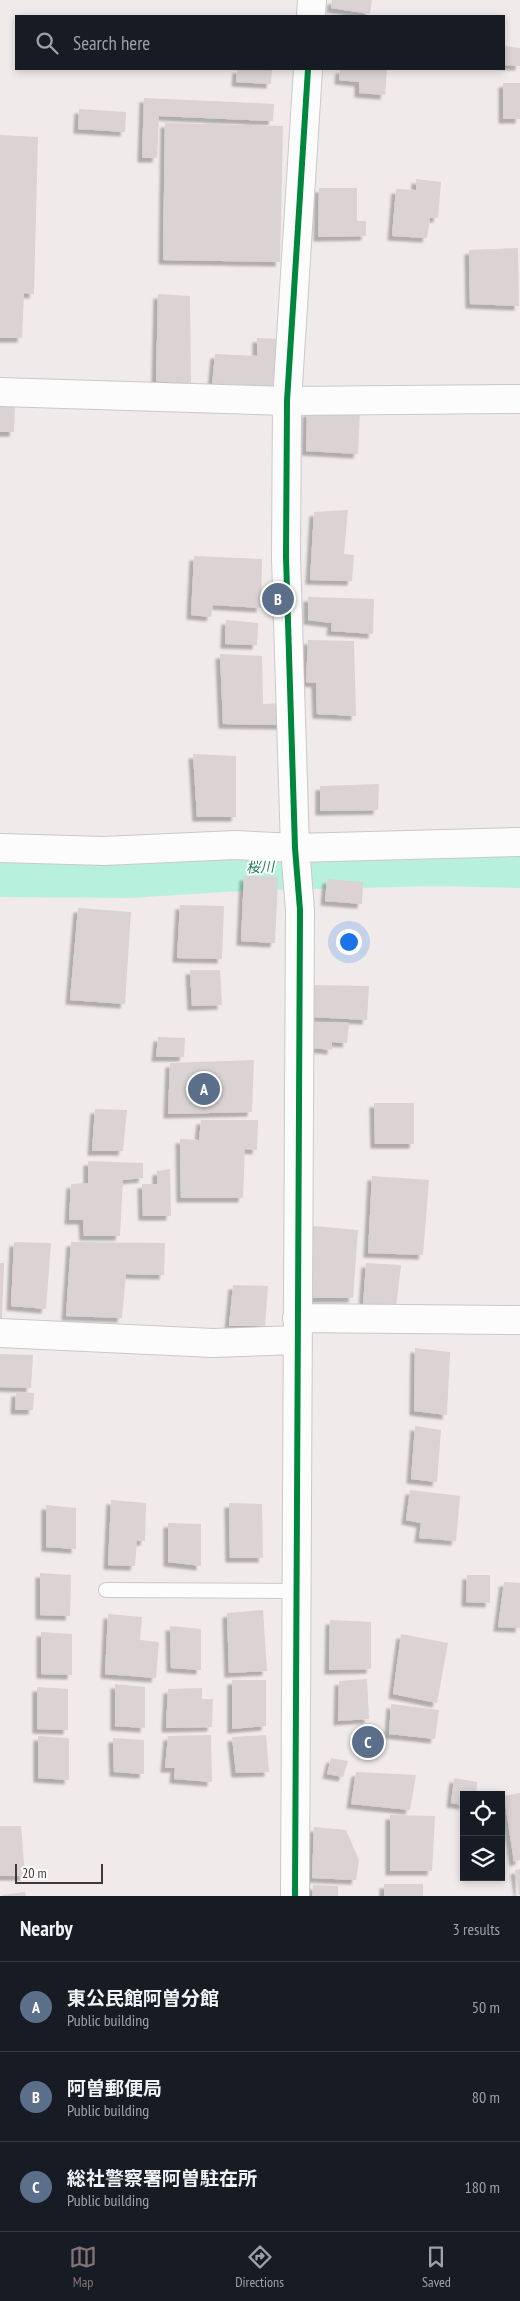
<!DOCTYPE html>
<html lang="en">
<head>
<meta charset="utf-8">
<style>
	body { margin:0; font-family:"PT Sans Narrow","Noto Sans JP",sans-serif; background:#20242c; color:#f1f3f6 }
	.controls { position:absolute; right:15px; bottom:15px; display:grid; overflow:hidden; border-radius:0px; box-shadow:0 2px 8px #0003 }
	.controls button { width:45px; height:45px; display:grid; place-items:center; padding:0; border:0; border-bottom:1px solid #363941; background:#171b24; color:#f1f3f6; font:25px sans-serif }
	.scale { position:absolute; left:15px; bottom:12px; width:88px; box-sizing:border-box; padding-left:5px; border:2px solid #473538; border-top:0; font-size:14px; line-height:18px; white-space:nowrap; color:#473538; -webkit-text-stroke:4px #fff; paint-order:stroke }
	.you { position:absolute; left:348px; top:941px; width:18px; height:18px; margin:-12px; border:4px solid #fff; border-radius:50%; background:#1a73e8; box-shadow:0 0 0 8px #1a73e833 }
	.badge { display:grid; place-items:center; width:32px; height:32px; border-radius:50%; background:#827476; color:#fff; font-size:16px; font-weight:700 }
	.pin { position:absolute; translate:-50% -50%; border:2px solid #fff; box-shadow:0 1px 5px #0006 }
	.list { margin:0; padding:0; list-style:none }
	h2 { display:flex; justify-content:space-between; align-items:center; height:65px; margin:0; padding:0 20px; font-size:21px }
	h2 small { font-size:16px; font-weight:400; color:#9ea1a6 }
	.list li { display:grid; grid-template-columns:32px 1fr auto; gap:15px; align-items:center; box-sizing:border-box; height:90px; padding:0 20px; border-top:1px solid #363941 }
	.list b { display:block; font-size:19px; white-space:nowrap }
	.list p { margin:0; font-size:16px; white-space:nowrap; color:#9ea1a6 }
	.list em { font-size:16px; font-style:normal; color:#9ea1a6 }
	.icon { flex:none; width:28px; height:28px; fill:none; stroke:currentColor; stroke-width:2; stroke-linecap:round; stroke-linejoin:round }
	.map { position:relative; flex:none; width:520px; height:1896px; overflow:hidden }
	.search { position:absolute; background:#171b24; box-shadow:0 2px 8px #0003; left:15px; right:15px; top:15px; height:55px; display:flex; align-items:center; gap:12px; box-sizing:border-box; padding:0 18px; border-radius:0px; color:#9ea1a6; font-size:19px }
	.sheet { height:335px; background:#171b24 }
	nav { display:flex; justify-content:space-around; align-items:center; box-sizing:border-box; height:70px; border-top:1px solid #363941; background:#171b24; font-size:14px; color:#9ea1a6 }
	nav a { display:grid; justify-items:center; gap:2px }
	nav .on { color:#827476 }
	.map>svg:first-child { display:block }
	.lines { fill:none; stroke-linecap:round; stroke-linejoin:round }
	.river { stroke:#b7f1dd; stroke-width:52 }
	.building { fill:#dad2d3; filter:url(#shadow) }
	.service-casing { stroke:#cec7c7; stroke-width:16 }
	.minor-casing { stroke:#cec7c7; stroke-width:30 }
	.service { stroke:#fdfcfc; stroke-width:14 }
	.minor { stroke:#fdfcfc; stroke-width:28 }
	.cycleway-casing { stroke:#fff; stroke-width:9 }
	.cycleway { stroke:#00873e; stroke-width:6 }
	.labels { text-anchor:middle; stroke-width:4; stroke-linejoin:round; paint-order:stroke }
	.water-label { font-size:14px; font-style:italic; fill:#217e5f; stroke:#fff }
</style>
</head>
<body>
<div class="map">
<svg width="520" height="1896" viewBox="0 0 520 1896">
	<defs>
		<filter id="shadow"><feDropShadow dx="-4.5" dy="4.5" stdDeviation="1" flood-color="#0004"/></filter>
	</defs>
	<rect width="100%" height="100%" fill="#f0eaea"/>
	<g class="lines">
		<path class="river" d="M0,871L129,872L237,865L435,860L520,862"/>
	</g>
	<path class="building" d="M332,0H372L370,14L331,8Z
		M504,46L520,48V66L504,65Z
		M237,69H272L271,84L236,82Z
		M340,69H387L385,95L359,93V82L339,80Z
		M503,83H520V119H503Z
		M144,98L274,104L273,121L159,116L157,158H142Z
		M79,109L126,112L125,132L78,129Z
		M165,123L283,126L280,262L163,260Z
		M0,135L38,137L34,294L24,293L22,338H0Z
		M416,179L441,182L438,218H430L427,238L392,236L396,189L416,190Z
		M319,188H357V221H366V236L318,237Z
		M518,248L519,306L470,304L469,250Z
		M158,294L190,296L191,384L156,381Z
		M257,338L280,339L279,389L212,386L215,354L257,356Z
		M0,403H15L14,432H0Z
		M360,411L358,454L306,451L307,412Z
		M348,510L344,554L354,555L352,581L310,580L314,512Z
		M194,556L262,559L261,608L213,605L211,617L191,615Z
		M308,597L374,599L373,634L331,631L332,623L308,620Z
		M226,620L258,623L257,645L225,644Z
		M308,640L354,641L356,716L317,714L316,683L306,682Z
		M220,654L262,656L263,704L285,703L286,725L223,724Z
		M193,754L236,756V817H197Z
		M379,784L378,810L320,811V786Z
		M244,876L278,877L275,943L241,941Z
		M327,879L363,882L362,904L325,901Z
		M180,905L224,906L222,959L177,958Z
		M78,908L131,912L125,1004L70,1000Z
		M190,970H220L222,1005L192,1006Z
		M311,985L369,986L367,1020L310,1017Z
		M314,1022L349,1023L347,1043L332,1042V1050L312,1048Z
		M158,1037L185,1038L184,1057H156Z
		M254,1060L252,1112L168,1114L170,1063Z
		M374,1103H414V1144H375Z
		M95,1109L127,1110L123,1151H92Z
		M201,1120H258L257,1150L245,1149L243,1198H181L180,1139L199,1140Z
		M88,1161L143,1163V1178L123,1180L120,1236H84L83,1220H69L71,1184L88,1183Z
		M170,1169L171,1216H143L142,1184H157V1171Z
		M372,1176L429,1180L423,1255L368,1253Z
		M313,1226L358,1230L353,1298H311Z
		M14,1242L51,1243L46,1309L11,1306Z
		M71,1242L165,1243L164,1275L126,1274L122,1318L66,1316Z
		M0,1263H4L2,1318H0Z
		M366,1263L401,1265L396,1307L363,1306Z
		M233,1285L268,1286L265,1326H229Z
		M415,1348L450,1352L447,1415L414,1411Z
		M0,1354L33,1355L31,1388L0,1387Z
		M16,1392L34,1393L33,1410H15Z
		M415,1426L441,1430L437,1482L411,1479Z
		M410,1490L460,1496L456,1541L419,1538L421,1523L406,1520Z
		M111,1500L146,1503L145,1541H137L135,1566L108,1565Z
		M229,1503L262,1504L263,1558H230Z
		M46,1505L76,1508V1549L46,1547Z
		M168,1523L201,1524V1566L168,1562Z
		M40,1573L71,1575L70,1616L40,1615Z
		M467,1575H490V1603L466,1602Z
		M504,1582L520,1583V1628L498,1627Z
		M263,1610L267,1671L229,1673L227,1613Z
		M108,1614L142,1617L140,1640L159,1642L156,1678L105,1674Z
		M330,1620L371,1622V1669L329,1670Z
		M170,1626L201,1629V1670L171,1668Z
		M41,1632L72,1634V1675L41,1674Z
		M401,1634L448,1643L437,1703L393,1694Z
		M367,1679L369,1719L338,1721L339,1681Z
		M232,1680H266V1726L232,1729Z
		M115,1684L145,1687V1728L115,1726Z
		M37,1687L68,1689V1730L37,1729Z
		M202,1688V1699H213L212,1727L166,1728L168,1689Z
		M391,1704L439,1710L435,1739L389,1734Z
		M211,1735L212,1782L174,1779L175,1768H165L168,1736Z
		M266,1735L269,1772L236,1773L232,1737Z
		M38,1736L69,1738V1780L38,1778Z
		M113,1738L144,1740V1774L114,1772Z
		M331,1758L348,1761L343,1777L327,1774Z
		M356,1772L416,1775L410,1810L351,1804Z
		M454,1778L477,1782L476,1795H464V1805L451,1803Z
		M520,1793V1860L514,1862L504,1796Z
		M390,1815L435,1816L432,1871H390Z
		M0,1826H21L25,1876H0Z
		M314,1827L346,1830L359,1860L356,1880L312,1878Z
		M520,1869V1895H519L515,1870Z
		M384,1884H423V1896H384Z
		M313,1885L338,1886V1896H312Z
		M25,1892L26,1896H2V1895Z"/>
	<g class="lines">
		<g class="service-casing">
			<path id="service" d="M106,1590L296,1591"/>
		</g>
		<g class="minor-casing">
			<path id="minor" d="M311,16L312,0
				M0,392L287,401L520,399
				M0,848L104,851L235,845L295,848L520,842
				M297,1318L520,1320
				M0,1333L213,1343L297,1340
				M295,1896L300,910L295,848L286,557L287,401L308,69"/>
		</g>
		<use href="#service" class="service"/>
		<use href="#minor" class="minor"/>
		<g class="cycleway-casing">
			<path id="cycleway" d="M295,1896L300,910L295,848L286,557L287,401L308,69"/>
		</g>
		<use href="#cycleway" class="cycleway"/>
	</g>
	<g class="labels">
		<g class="water-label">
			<text transform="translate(260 867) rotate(-2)" y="5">桜川</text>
		</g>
	</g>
</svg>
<div class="controls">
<button><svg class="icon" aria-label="locate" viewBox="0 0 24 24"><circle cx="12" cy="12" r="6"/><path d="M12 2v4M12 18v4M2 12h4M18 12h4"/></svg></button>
<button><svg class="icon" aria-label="layers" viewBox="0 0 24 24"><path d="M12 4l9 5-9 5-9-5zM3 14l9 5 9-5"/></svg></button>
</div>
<div class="scale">20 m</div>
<div class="you"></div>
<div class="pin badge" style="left:204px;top:1089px;background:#5c6f8a">A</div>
<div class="pin badge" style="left:278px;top:599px;background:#5c6f8a">B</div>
<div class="pin badge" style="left:368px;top:1742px;background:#5c6f8a">C</div>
<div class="search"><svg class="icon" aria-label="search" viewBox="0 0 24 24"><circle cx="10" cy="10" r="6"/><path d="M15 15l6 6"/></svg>Search here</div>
</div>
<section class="sheet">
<h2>Nearby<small>3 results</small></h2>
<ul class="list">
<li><span class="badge" style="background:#5c6f8a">A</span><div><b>東公民館阿曽分館</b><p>Public building</p></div><em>50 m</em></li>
<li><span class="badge" style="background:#5c6f8a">B</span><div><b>阿曽郵便局</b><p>Public building</p></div><em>80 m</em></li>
<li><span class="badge" style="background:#5c6f8a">C</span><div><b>総社警察署阿曽駐在所</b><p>Public building</p></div><em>180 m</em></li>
</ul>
</section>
<nav>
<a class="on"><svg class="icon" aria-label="map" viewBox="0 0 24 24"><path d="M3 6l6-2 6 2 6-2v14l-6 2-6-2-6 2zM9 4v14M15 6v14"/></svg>Map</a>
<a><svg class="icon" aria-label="directions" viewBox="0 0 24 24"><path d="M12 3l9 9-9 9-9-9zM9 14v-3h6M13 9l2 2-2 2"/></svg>Directions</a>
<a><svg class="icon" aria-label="saved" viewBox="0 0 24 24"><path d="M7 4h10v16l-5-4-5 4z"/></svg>Saved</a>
</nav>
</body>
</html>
